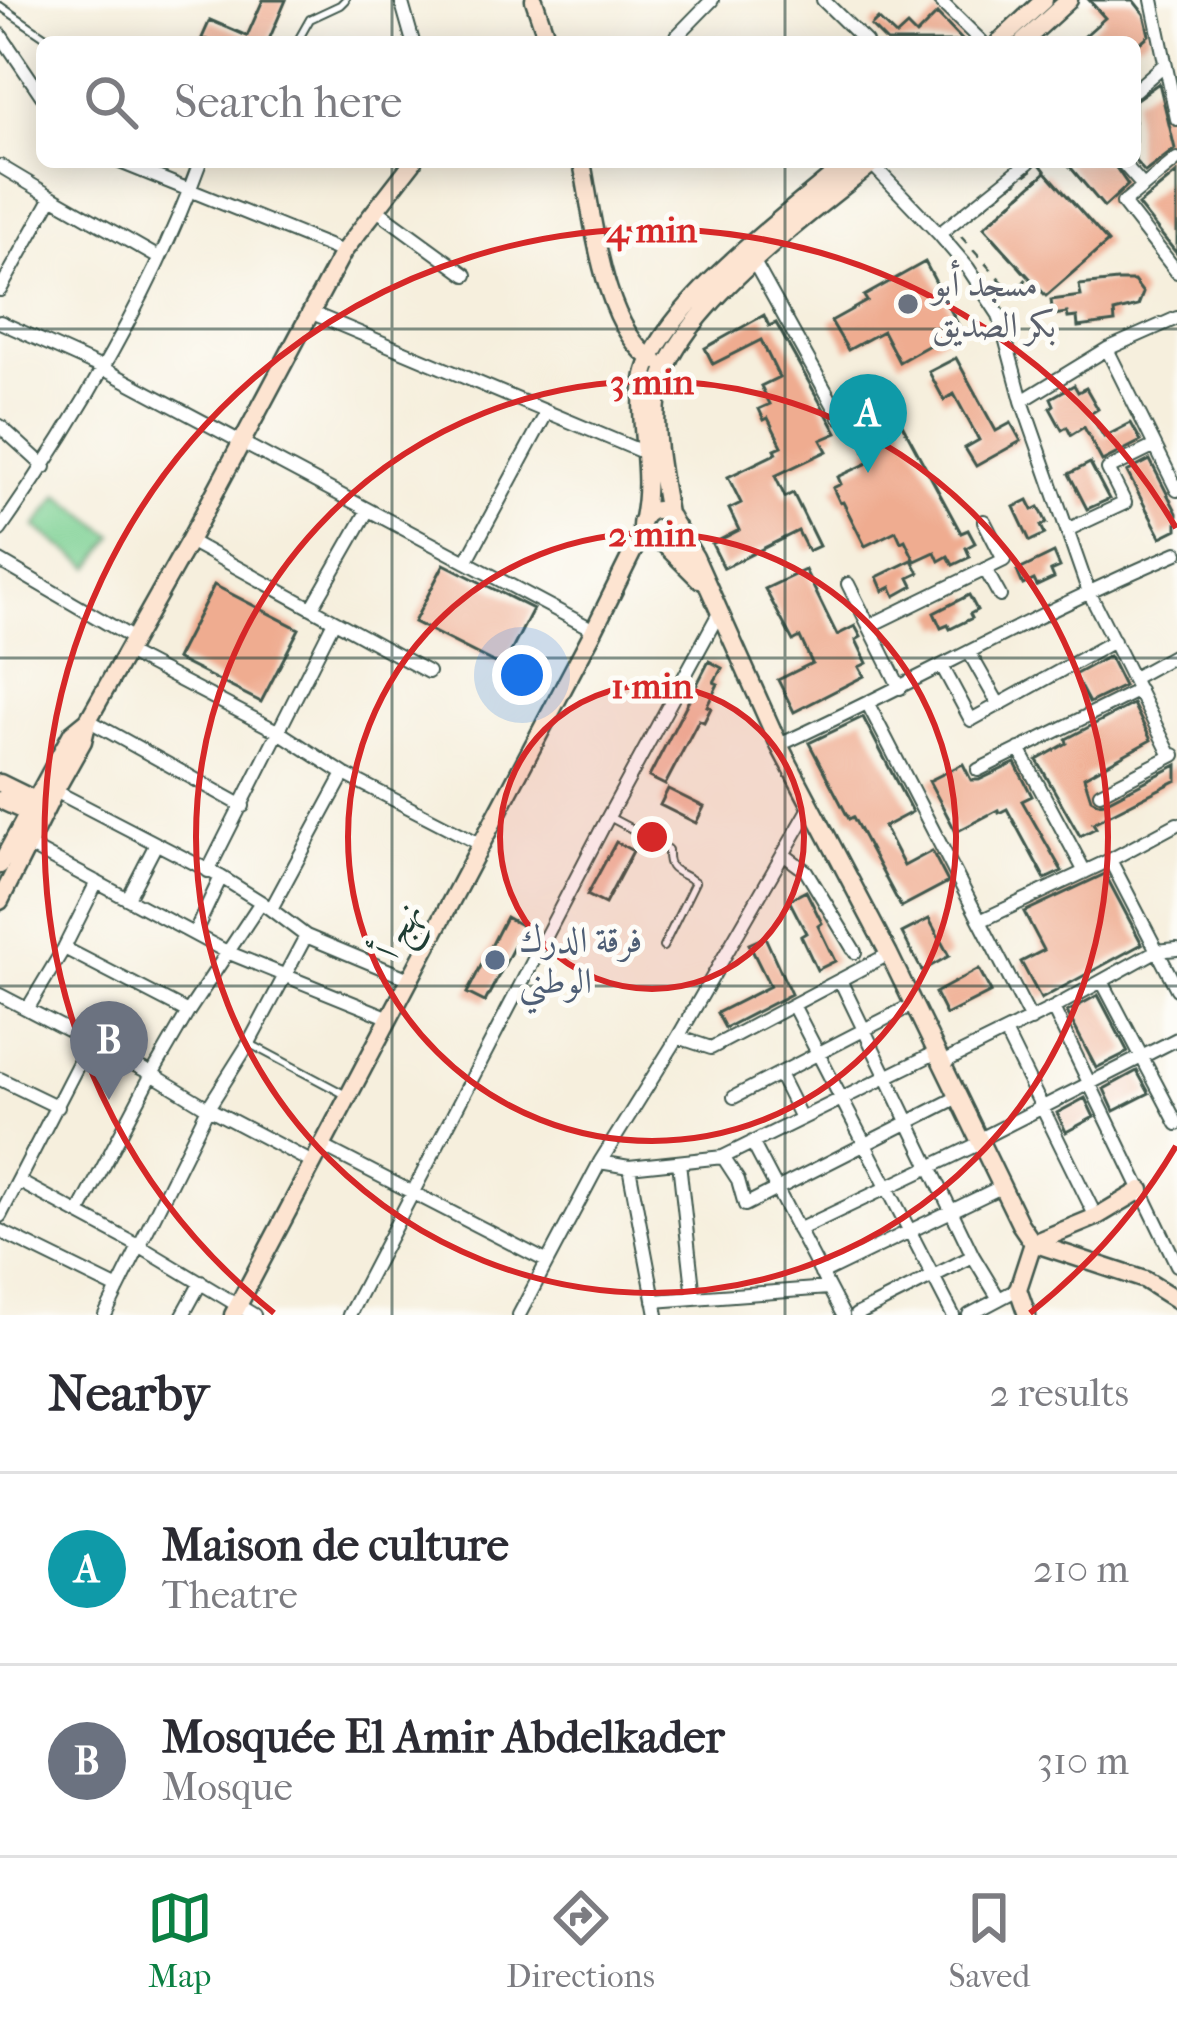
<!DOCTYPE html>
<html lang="en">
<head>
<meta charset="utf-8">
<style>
	body { margin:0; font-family:"IM FELL French Canon",Amiri,serif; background:#f7f7f7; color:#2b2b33 }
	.you { position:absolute; left:522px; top:675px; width:42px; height:42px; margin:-30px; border:9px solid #fff; border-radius:50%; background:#1a73e8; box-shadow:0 0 0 18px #1a73e833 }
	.badge { display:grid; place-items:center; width:78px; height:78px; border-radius:50%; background:#0b8043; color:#fff; font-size:39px; font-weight:700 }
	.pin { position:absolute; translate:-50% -99px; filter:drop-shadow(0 3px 6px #0008) }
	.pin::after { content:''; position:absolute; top:63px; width:42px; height:36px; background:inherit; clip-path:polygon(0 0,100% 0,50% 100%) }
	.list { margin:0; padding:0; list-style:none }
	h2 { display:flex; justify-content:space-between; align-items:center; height:156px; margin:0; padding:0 48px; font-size:51px }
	h2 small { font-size:39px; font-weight:400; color:#7c7c81 }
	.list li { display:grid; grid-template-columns:78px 1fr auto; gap:36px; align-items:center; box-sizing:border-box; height:192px; padding:0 48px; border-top:3px solid #e1e1e2 }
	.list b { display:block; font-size:45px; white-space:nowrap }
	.list p { margin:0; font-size:39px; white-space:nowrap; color:#7c7c81 }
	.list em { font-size:39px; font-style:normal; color:#7c7c81 }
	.icon { flex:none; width:66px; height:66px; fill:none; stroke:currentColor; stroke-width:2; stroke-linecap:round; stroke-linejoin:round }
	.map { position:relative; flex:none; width:1177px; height:1315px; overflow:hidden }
	.search { position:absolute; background:#fff; box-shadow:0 6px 30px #0003; left:36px; right:36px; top:36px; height:132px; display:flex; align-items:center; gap:30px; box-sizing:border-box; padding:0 42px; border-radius:18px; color:#7c7c81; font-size:45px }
	.sheet { height:540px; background:#fff }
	nav { display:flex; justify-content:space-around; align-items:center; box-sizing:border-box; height:168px; border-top:3px solid #e1e1e2; background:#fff; font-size:33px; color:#7c7c81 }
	nav a { display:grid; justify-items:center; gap:6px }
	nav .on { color:#0b8043 }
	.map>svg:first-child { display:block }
	.green { fill:#7cd093; stroke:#4e8664; stroke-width:3 }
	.building { fill:#efac90 }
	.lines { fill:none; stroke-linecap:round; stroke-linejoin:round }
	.lane-casing { stroke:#3f584d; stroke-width:10 }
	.street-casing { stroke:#3f584d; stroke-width:16 }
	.secondary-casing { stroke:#3f584d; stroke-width:21 }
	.path { stroke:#3f584d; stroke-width:3; stroke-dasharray:9 9; stroke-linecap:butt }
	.lane { stroke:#fff; stroke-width:6 }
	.street { stroke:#fff; stroke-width:12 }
	.secondary { stroke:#fde4d1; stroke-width:16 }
	.grid { fill:none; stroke:#1f3d34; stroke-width:3; stroke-opacity:0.55 }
	.ring { fill:none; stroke:#d62828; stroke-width:6 }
	.worship-dot { fill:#6b7280; stroke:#fdfcf7; stroke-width:4.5 }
	.service-dot { fill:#5c6f8a; stroke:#fdfcf7; stroke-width:4.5 }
	.labels { text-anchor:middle; stroke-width:10; stroke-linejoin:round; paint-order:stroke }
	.worship-label { font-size:36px; fill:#5b616d; stroke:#fdfcf7; text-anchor:start }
	.street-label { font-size:36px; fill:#1f3d34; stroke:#fdfcf7 }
	.service-label { font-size:36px; fill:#4e5e75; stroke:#fdfcf7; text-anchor:start }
	.centre { fill:#d62828; stroke:#fdfcf7; stroke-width:6 }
	.ring-label { font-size:36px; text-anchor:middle; font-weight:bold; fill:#d62828; stroke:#fdfcf7; stroke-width:10; stroke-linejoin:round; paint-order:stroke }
</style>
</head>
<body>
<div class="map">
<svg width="1177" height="1315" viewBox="0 0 1177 1315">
	<rect width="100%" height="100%" fill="#fdfcf7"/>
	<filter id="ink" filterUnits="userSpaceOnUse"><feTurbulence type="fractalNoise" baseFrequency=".00833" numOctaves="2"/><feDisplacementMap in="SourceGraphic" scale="24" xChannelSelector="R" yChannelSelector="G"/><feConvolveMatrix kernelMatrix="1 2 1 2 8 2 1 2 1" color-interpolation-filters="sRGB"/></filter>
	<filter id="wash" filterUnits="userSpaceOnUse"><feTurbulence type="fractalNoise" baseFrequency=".004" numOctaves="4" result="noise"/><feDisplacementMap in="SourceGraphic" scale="48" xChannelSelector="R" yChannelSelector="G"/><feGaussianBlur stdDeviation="2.7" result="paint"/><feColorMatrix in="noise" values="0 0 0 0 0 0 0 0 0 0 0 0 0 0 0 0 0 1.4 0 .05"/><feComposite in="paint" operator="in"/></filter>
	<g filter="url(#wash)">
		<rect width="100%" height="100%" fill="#f6efdd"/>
		<path class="green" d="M59,495L114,536L91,568L35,527Z"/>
		<g id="blocks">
			<path class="building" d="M263,0H286L268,42H212L202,38L210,20L247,36Z
				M1089,0H1133L1144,14L1149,35L1141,42H1078L1105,18Z
				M937,14L964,42H887L871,26L878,19L896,36L907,26L916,35Z
				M1159,83L1175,149L1145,172L1135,161V100Z
				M1066,162H1112L1128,185L1104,207Z
				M1046,172L1108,242L1046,296L984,227Z
				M1177,173V254L1138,205Z
				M925,262L960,328L899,362L883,331L848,350L831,321L867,301L864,296Z
				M1117,281H1134L1143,293L1138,306L1114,312L1115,322L1078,327L1077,317L1068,318L1067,313L1053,315L1051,300L1081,296L1079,285Z
				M764,315L769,326L776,323L837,433L821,440L827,451L775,476L785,497L793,493L819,546L808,551L798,531L724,568L712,544L739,530L729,509L741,503L728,477L777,453L775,449L782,446L768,418L764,420L759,409L770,404L761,386L779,377L761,340L713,364L705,348Z
				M956,358L996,431L1011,423L1021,441L976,466L965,448L979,440L954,394L944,400L929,372Z
				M1074,385L1078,392L1086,388L1098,409L1090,414L1104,437L1131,423L1141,441L1102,461L1084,427L1071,435L1067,427L1062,430L1050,408L1054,405L1051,398Z
				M883,389L961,533L968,530L975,543L966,548L970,557L953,565L948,556L939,561L935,552L915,561L905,540L901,542L896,531L865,546L843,502L840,503L833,488L841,484L838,477L870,462L865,451L872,448L868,440L873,438L855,405Z
				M1150,460L1177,513V529L1161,537L1127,472Z
				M1090,463L1109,499L1087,509L1069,474Z
				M1028,500L1033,510L1039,507L1047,523L1041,526L1045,534L1030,541L1014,507Z
				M1054,553L1060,567L1051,571L1054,578L1037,586L1034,580L1023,585L1017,571Z
				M912,560L919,573L909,578L913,586L895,596L891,587L883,591L877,577Z
				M444,564L533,609L503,667L414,622Z
				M805,570L837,635L855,626L861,637L856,640L867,663L859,667L864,676L794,712L778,680L812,663L800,637L793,641L765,589Z
				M214,585L299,629L261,702L176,659Z
				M969,595L977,610L970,614L972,618L950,629L948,625L941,628L934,613Z
				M1109,656L1124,686L1089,703L1074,675Z
				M709,661L722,668L714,682L718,684L707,706L711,708L704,722L699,720L665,785L649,777Z
				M1133,704L1151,740L1084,777L1091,799L1098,803L1105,802L1177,765V780L1093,823L1096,828L1080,836L1037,760L1067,743L1066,739Z
				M863,717L912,812L884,827L904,866L932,851L948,882L901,907L853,817L849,819L809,743Z
				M1015,763L1032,796L1022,801L1062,871L1045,879L1007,809L999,813L998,810L956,832L929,781L963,764L971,780H979Z
				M668,789L704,807L696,823L660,805Z
				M616,842L633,851L605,904L587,895Z
				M1105,874L1142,944L1041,999L1021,962L1044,950L1024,912Z
				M806,891L822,923L818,926L835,961L817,970L801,936L806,933L789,900Z
				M506,917L524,927L485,1002L467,993Z
				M929,919L949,956L922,971L902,933Z
				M765,937L791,994L725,1028L717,1013L770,986L749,944Z
				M979,969L991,992L946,1015L935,993Z
				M1098,995L1128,1052L1096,1068L1067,1012Z
				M1137,1071L1149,1093L1114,1111L1104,1089Z
				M1085,1098L1094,1117L1066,1132L1057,1113Z"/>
		</g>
	</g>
	<g filter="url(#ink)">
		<use href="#blocks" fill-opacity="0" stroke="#3f584d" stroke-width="3"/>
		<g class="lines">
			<g class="lane-casing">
				<path id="lane" d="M0,6L53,42
					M297,42L310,19L340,5L345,0
					M611,818L664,846L668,850C667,874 677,869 695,882L663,947
					M252,1045L346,1095"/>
			</g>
			<g class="street-casing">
				<path id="street" d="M401,0L413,42
					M823,0L866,42
					M939,0L982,42
					M1152,0L1177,119
					M0,34L42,96
					M671,42L712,0
					M1135,90L1165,64
					M1177,159L1123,203L1177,272
					M120,162L343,252
					M870,162L939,234L968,268L999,315L1022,401L1088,590L1171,756
					M1122,162L1143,186
					M0,166L52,197L0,290
					M52,197L159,258
					M377,210L466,275
					M939,234L1029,162
					M754,262L840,417
					M312,313L645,453
					M0,322L102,368L594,630
					M1107,349L1177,490
					M1022,401L1107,349L1177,318
					M0,426L45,467
					M0,530C77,420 154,289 200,162
					M1067,530L1125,503L1108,469L1155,446
					M189,541L428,672
					M0,561L134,639
					M466,562L547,412
					M985,569L1000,596
					M848,584L900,688
					M312,608L368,510
					M869,626L1004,560L984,521
					M126,652L279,732L344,774L480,844
					M969,652L999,705
					M942,666L971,720L1114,641
					M1133,678L1177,654
					M868,704L1031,1020
					M88,720L243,806
					M779,745C913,684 1041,610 1177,553
					M1019,749L1085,872
					M978,770L1139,690
					M55,791L221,877L261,902L306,936L409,979
					M1100,793L1174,755
					M29,846L227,952L390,1018
					M783,854L806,871L855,952
					M1110,860L1177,989
					M208,871L334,621
					M128,898L156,844
					M271,909L344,774
					M980,921L1110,860L1177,824
					M194,934L221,877
					M64,948L188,1012
					M840,980L973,1256L999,1299
					M1102,981L1177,1124
					M0,995L152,1074L208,1108L313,1163
					M793,1005L953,1315
					M28,1008L64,948L97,882
					M1053,1008L1177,1265
					M1005,1032L1096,1217
					M678,1037L711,1048L889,954
					M942,1063L1053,1008L1156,951L1177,949
					M779,1074L801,1118
					M0,1079L58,1107
					M734,1097L914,1004
					M978,1140L1177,1039
					M752,1142L843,1315
					M322,1146L546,1261
					M723,1157L738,1180L745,1205L958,1097
					M600,1162L629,1167L657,1315
					M679,1162L694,1298
					M629,1167L723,1157L937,1052
					M18,1181L139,1246L254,1315
					M79,1213L152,1074L188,1012L261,902
					M0,1216L89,1043
					M798,1230L980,1143
					M0,1231L118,1289
					M821,1274L1001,1187
					M654,1301L828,1288
					M105,1315L208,1108L249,1043L306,936
					M183,1315L201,1282
					M349,1315L608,817L719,613
					M519,1315L600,1162L678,1037L811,806
					M856,1315L973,1256
					M969,1315L1018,1289"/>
			</g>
			<g class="secondary-casing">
				<path id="secondary" d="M534,0L548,42
					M999,42L1044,0
					M1023,42L1069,0
					M582,162C593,218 603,330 655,361
					M641 526a16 16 0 1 1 32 0a16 16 0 1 1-32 0Z
					M668,514C662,476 652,434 658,395C670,313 811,214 874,162
					M643,518C653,472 637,426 644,380C654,312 795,208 849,162
					M673,522L695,557L779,745L889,954L1020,1224L1033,1243L1145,1280L1177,1300
					M661,541L699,579
					M88,720L189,541L343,252L413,162
					M0,783L41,803
					M0,800L37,817
					M0,865L72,733L88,720L83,741L55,791L0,901
					M233,1315L594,630L642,533
					M1027,1315L1018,1289L1033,1243L1096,1217L1141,1190"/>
			</g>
			<path class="path" d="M1040,164L1046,172L984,227L1028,277L1014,295L960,235L954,241L948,233Z"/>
			<use href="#lane" class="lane"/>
			<use href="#street" class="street"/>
			<use href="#secondary" class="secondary"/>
		</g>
	</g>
	<path class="grid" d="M392,0V42M785,0V42M392,162V1315M785,162V1315M0,329H1177M0,658H1177M0,986H1177"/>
	<circle cx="652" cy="837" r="152" fill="#d62828" fill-opacity=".12"/>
	<g class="ring">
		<circle cx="652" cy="837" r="152"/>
		<circle cx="652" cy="837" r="304"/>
		<circle cx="652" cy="837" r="456"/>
		<path d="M1176 1146A608 608 0 0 1 1030 1313M274 1313A608 608 0 1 1 1176 528"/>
	</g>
	<circle class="worship-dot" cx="908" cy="304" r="12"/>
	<circle class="service-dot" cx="495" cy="960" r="12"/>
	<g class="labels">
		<g class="worship-label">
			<text x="932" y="296">مسجد أبو<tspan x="932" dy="41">بكر الصديق</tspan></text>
		</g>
		<g class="street-label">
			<text transform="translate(398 930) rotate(-63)" y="13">نهج أ</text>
		</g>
		<g class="service-label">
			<text x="519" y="952">فرقة الدرك<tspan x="519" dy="41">الوطني</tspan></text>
		</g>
	</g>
	<circle cx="652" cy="837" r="18" class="centre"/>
	<g class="ring-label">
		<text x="652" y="242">4 min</text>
		<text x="652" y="394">3 min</text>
		<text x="652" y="546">2 min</text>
		<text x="652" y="698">1 min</text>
	</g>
</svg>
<div class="you"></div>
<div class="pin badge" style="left:868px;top:473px;background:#0f9aa8">A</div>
<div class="pin badge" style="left:109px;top:1100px;background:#6b7280">B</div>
<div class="search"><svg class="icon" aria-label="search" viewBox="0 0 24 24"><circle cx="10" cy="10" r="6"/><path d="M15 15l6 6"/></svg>Search here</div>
</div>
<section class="sheet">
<h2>Nearby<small>2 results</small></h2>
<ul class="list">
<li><span class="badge" style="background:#0f9aa8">A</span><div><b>Maison de culture</b><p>Theatre</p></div><em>210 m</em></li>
<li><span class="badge" style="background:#6b7280">B</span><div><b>Mosquée El Amir Abdelkader</b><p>Mosque</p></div><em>310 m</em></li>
</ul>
</section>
<nav>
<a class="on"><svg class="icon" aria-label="map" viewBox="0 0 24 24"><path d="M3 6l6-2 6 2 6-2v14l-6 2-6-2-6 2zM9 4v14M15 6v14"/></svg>Map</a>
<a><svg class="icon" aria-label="directions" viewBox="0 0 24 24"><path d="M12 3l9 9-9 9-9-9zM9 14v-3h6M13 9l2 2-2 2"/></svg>Directions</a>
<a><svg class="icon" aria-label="saved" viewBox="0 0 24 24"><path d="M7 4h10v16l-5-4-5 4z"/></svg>Saved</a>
</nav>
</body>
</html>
